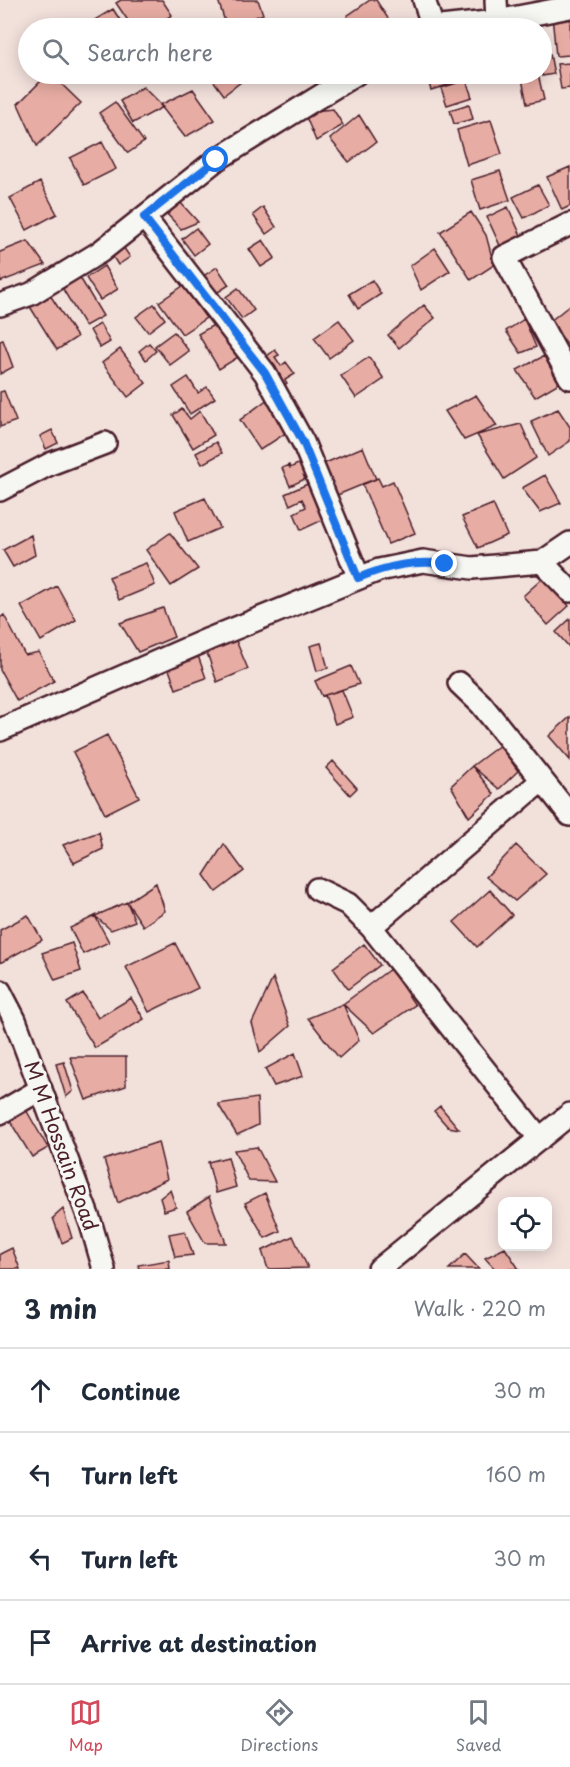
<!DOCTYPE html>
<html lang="en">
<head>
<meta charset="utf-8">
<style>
	body { margin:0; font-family:"Playpen Sans",sans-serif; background:#f2f2f3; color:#1f2937 }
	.controls { position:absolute; right:18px; bottom:18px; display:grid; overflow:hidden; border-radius:12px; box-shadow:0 3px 15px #0003 }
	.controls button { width:54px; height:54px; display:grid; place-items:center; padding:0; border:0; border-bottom:2px solid #e0e1e3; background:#fff; color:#1f2937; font:30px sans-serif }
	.stop { position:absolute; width:18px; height:18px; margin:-14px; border:4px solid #1a73e8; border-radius:50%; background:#fff }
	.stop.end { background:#1a73e8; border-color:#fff; box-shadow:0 2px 6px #0008 }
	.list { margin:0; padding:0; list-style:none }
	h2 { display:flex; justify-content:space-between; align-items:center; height:78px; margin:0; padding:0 24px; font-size:26px }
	h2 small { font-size:20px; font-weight:400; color:#747a83 }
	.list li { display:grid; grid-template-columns:39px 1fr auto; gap:18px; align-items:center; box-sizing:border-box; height:84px; padding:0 24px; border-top:2px solid #e0e1e3 }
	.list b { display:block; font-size:22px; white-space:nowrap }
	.list em { font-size:20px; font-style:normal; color:#747a83 }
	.icon { flex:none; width:33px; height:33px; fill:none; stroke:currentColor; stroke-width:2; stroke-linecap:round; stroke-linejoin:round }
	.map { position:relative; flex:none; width:570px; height:1269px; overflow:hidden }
	.search { position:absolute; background:#fff; box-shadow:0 3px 15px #0003; left:18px; right:18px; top:18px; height:66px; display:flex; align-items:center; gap:15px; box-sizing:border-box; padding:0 21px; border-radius:33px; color:#747a83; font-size:22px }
	.sheet { height:414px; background:#fff }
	nav { display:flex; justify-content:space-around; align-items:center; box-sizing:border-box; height:84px; border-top:2px solid #e0e1e3; background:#fff; font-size:16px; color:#747a83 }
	nav a { display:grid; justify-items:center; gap:3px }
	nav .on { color:#d1495b }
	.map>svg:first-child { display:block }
	.building { fill:#e7ada4; stroke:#4a1f2b; stroke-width:1.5 }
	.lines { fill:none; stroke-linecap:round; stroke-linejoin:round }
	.street-casing { stroke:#4a1f2b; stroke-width:26 }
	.street { stroke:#f6f6f2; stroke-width:21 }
	.route { stroke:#1a73e8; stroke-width:8 }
	.labels { text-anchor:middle; stroke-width:6; stroke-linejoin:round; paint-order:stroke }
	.street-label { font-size:20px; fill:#4a1f2b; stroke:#f6f6f2 }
</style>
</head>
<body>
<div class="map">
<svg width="570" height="1269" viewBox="0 0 570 1269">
	<rect width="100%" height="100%" fill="#f2e0db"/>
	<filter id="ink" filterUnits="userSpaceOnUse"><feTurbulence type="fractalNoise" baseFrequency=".0167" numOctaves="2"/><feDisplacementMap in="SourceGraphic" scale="12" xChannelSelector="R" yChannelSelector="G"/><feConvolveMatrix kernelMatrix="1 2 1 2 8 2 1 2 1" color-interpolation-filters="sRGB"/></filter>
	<g filter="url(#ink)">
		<path class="building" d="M121,0H162L172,15L152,28H133L116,3Z
			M218,0H258L263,14L227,28Z
			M370,0H376L391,23L385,28H356L347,16Z
			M113,9L125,28H97L93,21Z
			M570,15V55L556,56L552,16Z
			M550,54L554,74L542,76V56Z
			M570,63V88L561,89L557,64Z
			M48,74H51L81,103L37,146L18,104Z
			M214,74H243L246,78L224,95L210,76Z
			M426,74H473L474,77L431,90Z
			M521,74H538L544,100L527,104Z
			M466,80L472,97L447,105L441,88Z
			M143,87L163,107L133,123L120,101Z
			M193,89L215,120L185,137L160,105Z
			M115,102L144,142L128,153L99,113Z
			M469,104L473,119L454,124L450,110Z
			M333,109L343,125L316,141L304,112Z
			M359,115L376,142L349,162L330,139Z
			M491,120L502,154L467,165L457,130Z
			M102,142L116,169L84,185L70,158Z
			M570,167V206L562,210L547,177Z
			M500,171L510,200L480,210L471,180Z
			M40,182L57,214L27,230L10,198Z
			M538,185L549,205L524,218L513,197Z
			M180,202L198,222L181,229L167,214Z
			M263,207L276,227L266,234L253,215Z
			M508,207L523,240L502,250L487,217Z
			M471,212L486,235L494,265L471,280L440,232Z
			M196,228L208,244L194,255L182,239Z
			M263,240L275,258L261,267L249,249Z
			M28,241L45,265L0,282V252Z
			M119,241L130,257L118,265L108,249Z
			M435,248L450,271L421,290L410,266Z
			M104,266L118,289L100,300L86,278Z
			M217,267L229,285L215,294L202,277Z
			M79,276L103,316L85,326L61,286Z
			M372,280L381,294L358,309L349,294Z
			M183,286L206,318L182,334L159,302Z
			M45,287L77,337L57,350L29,305Z
			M238,288L254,310L242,319L226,297Z
			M154,304L165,319L148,332L136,317Z
			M424,305L435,318L399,348L388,335Z
			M570,305V347L549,322Z
			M524,319L536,347L521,353L506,331Z
			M222,320L243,354L219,369L198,334Z
			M339,320L354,340L329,358L314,338Z
			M100,324L110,342L100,348L90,330Z
			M174,332L189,351L170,365L155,346Z
			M3,340L13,367L0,374V341Z
			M149,343L156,351L146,360L139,351Z
			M120,349L146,383L128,397L102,363Z
			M275,350L279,355L275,357L281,366L286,362L295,374L285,380L287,383L278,390L263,359Z
			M544,356L559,383L535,397L517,370Z
			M369,357L384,379L356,398L341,376Z
			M188,377L198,393L207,387L215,398L190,414L173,387Z
			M4,391L16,421L0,427V392Z
			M476,395L497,426L464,440L445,411Z
			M269,398L289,431L260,450L240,420Z
			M182,409L190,419L200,411L214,435L193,448L173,415Z
			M558,409L570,427V441L548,456L531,421Z
			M521,424L536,458L504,479L477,435Z
			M52,430L58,443L46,449L40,436Z
			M216,442L222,453L202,464L196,453Z
			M363,447L376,479L335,496L323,464Z
			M300,463L307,478L290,486L282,468L289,465L290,468Z
			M545,475L561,503L540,512L522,488Z
			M378,478L382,486L393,481L415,533L388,544L362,484Z
			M312,482L329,517L301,530L294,513L306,507L302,499L290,505L285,494Z
			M205,498L220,528L188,542L175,511Z
			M493,504L507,535L478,548L462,517Z
			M170,533L198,569L171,586L146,550Z
			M31,535L35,555L13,567L3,550Z
			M146,563L155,585L119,600L109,577Z
			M544,577L569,606L548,625L523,596Z
			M57,586L76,620L41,641L21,606Z
			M163,608L174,637L138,652L120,623Z
			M4,615L25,655L39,652L54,681L17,701L0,670V618Z
			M570,619V648L556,632Z
			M234,636L248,669L217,682L205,647Z
			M321,643L328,668L317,671L310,646Z
			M197,653L206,678L176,689L167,664Z
			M351,666L359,684L322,696L315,681Z
			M342,690L353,717L335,724L325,695Z
			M570,717V760L549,736Z
			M107,735L139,797L105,814L73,752Z
			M500,745L518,771L499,789L472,766Z
			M333,761L357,788L350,795L326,768Z
			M472,766L494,794L469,817L451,786Z
			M99,832L103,849L74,863L63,845Z
			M224,844L244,871L216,892L204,875Z
			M516,845L546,874L515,901L486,877Z
			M156,883L165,911L143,926L127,902Z
			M490,890L512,915L477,947L454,922Z
			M127,902L135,921L111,930L95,916Z
			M28,915L42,940L0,963V930Z
			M95,916L109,942L83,954L70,928Z
			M72,943L81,971L55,980L42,953Z
			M175,943L198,988L149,1012L126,967Z
			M364,944L380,965L348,989L333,968Z
			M390,969L415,1005L374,1033L343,1004Z
			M273,978L290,1026L260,1052L252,1023Z
			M83,993L98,1018L131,998L144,1019L95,1048L67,1003Z
			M343,1004L359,1040L339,1058L308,1018Z
			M295,1053L303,1076L274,1086L265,1069Z
			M70,1057H126V1086L86,1100Z
			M64,1062L73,1091L66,1097L56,1064Z
			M257,1098L258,1125L237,1135L218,1104Z
			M440,1106L459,1129L448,1127L434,1111Z
			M25,1108L48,1148L32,1157L8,1118Z
			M158,1142L167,1179L118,1203L104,1160Z
			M257,1147L275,1182L249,1181L234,1150Z
			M228,1157L236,1187L216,1193L208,1162Z
			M170,1190L176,1207L164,1211L160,1198Z
			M265,1193L280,1231L265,1238L245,1203Z
			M209,1197L226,1243H205L187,1211Z
			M63,1209L72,1238L62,1243L53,1218Z
			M185,1231L193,1255L175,1257L169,1234Z
			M293,1236L308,1268L268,1269L262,1251Z
			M12,1248L20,1269H0V1254Z
			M505,1248L519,1269H495L485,1258Z
			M465,1254L479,1269H449Z
			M169,1260L170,1269H139L138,1265Z"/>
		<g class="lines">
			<g class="street-casing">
				<path id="street" d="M424,0L433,27
					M496,0L497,21
					M431,28L497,21L570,7
					M144,217L265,373L303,442L359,578
					M570,224L504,257L570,378
					M0,305L31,294L100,252L216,160L356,74
					M0,490L50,464L105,443
					M570,543L542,562L570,591
					M459,683L481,704L570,815
					M0,730L209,639L379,570L423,561L472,568L542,562
					M317,889L348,904L371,927L540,1139
					M371,927L541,781
					M0,991L15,1020L91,1224L104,1269
					M0,1113L41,1089
					M379,1269L570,1114"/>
			</g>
			<use href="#street" class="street"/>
		</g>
	</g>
	<g class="lines" filter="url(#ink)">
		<path class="route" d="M216,160L144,217L265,373L303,442L358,578C387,566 414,560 445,564"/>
	</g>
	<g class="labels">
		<g class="street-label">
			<text transform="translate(61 1146) rotate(70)" y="7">M M Hossain Road</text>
		</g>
	</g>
</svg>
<div class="controls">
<button><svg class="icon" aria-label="locate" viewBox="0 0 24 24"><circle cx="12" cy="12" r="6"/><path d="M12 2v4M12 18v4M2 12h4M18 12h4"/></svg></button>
</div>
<div class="stop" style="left:216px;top:160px"></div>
<div class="stop end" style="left:445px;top:564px"></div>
<div class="search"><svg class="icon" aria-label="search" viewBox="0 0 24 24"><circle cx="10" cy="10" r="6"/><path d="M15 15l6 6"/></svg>Search here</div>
</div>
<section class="sheet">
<h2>3 min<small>Walk · 220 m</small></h2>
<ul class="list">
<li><svg class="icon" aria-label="ahead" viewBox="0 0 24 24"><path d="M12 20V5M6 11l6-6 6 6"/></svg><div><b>Continue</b></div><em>30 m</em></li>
<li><svg class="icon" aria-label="left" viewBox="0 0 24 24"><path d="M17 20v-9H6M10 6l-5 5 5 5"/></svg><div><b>Turn left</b></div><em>160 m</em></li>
<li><svg class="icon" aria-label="left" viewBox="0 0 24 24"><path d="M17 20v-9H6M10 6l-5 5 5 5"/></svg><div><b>Turn left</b></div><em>30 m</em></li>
<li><svg class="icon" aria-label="arrive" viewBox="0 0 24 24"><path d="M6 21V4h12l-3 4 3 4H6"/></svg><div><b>Arrive at destination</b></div></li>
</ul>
</section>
<nav>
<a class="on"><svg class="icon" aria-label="map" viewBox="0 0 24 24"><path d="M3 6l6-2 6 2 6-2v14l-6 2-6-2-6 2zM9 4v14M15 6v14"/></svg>Map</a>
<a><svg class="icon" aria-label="directions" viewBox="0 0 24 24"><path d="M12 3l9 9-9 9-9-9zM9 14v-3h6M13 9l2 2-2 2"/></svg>Directions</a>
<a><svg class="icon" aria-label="saved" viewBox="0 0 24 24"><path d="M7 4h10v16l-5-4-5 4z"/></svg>Saved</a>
</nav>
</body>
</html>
